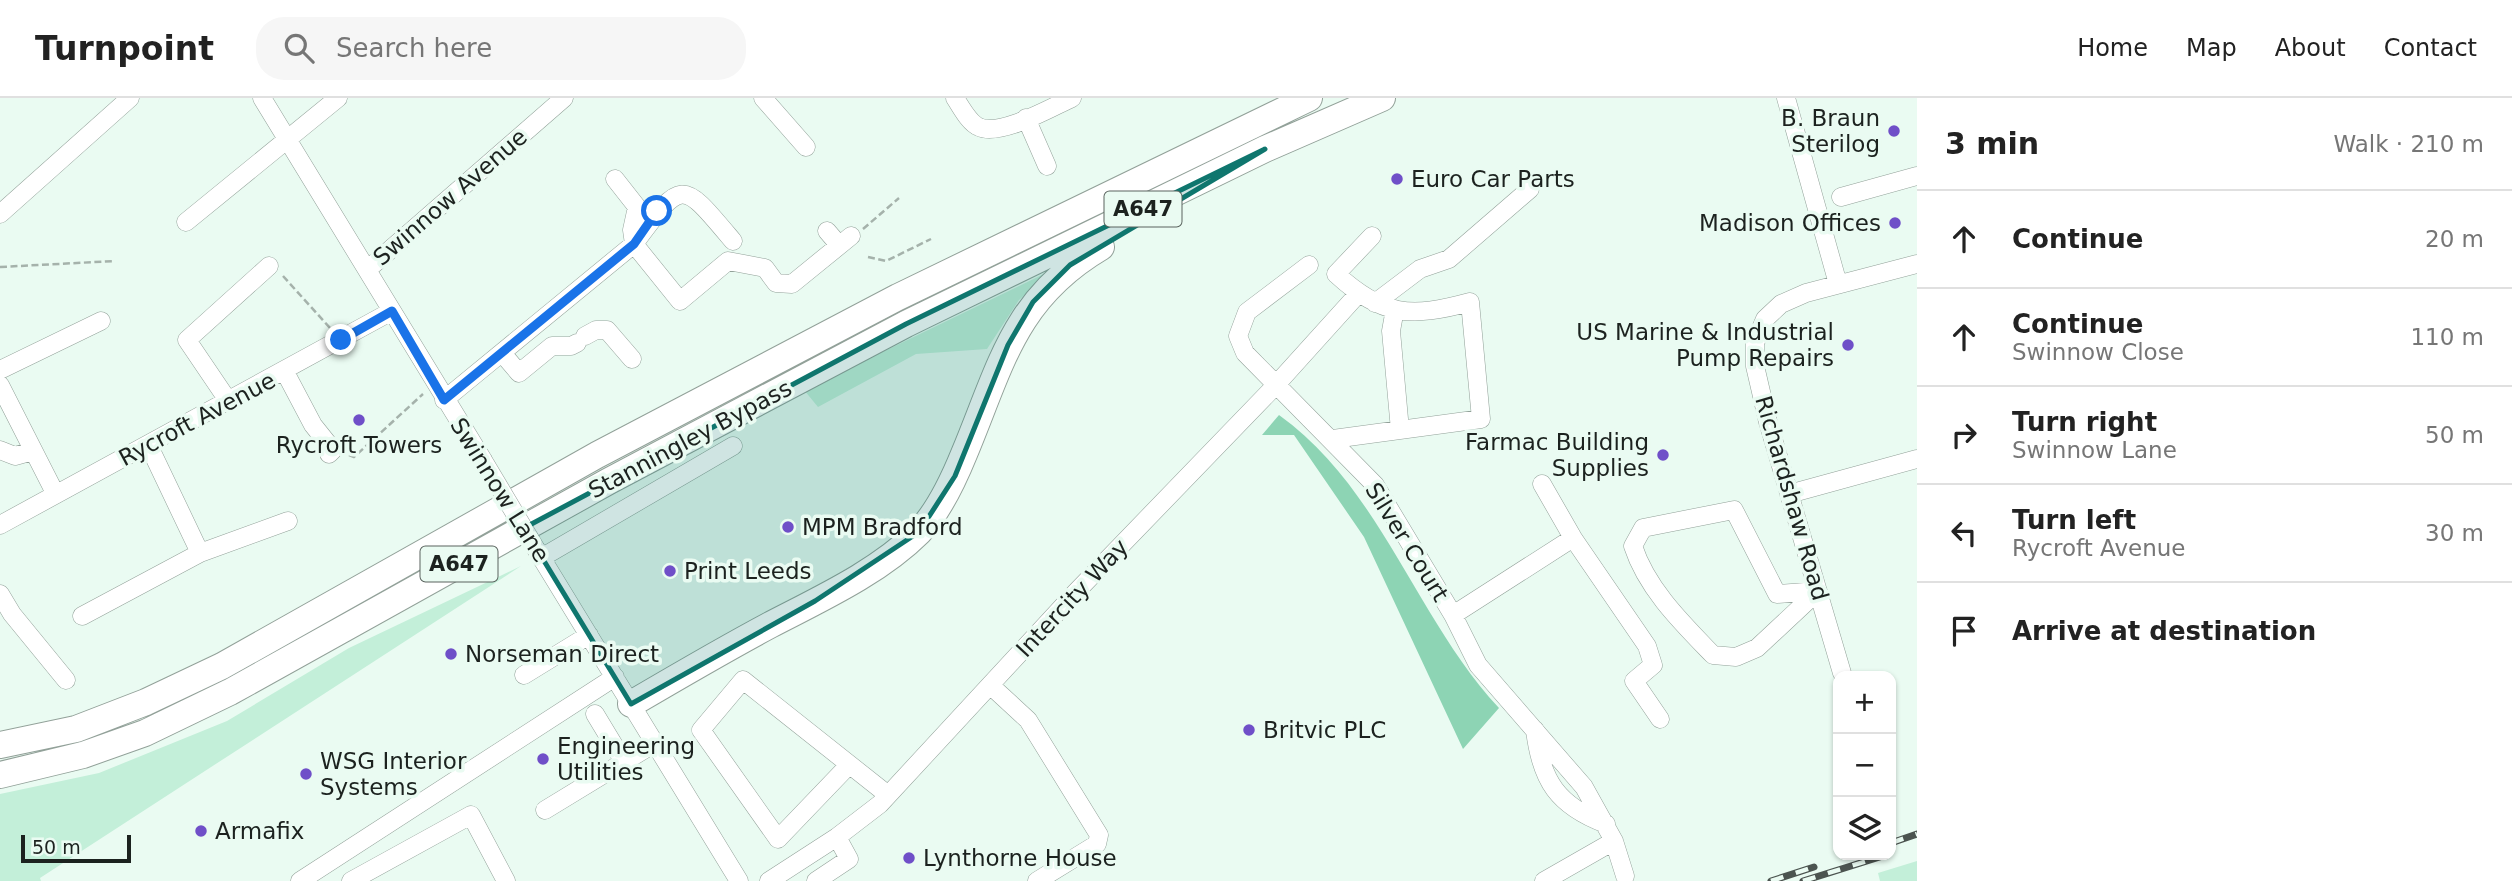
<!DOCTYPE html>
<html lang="en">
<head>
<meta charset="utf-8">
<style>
	body { margin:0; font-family:"DejaVu Sans",sans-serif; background:#f6f6f6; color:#222 }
	.controls { position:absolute; right:21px; bottom:21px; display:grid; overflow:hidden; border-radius:14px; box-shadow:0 2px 5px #0004 }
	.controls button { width:63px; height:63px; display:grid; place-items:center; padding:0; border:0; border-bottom:2px solid #e0e0e0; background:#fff; color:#222; font:35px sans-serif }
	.scale { position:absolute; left:21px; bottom:18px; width:110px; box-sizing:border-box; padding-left:7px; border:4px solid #1c221f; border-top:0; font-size:19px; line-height:24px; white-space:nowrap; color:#1c221f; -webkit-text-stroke:5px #eafbf2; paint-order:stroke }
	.stop { position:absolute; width:21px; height:21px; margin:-16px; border:5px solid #1a73e8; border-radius:50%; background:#fff }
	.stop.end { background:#1a73e8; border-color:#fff; box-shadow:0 2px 7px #0008 }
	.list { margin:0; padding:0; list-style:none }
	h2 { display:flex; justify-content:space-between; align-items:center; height:91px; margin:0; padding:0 28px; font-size:30px }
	h2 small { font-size:23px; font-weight:400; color:#767676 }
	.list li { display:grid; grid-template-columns:46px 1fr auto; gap:21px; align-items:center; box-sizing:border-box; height:98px; padding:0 28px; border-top:2px solid #e0e0e0 }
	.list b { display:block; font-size:26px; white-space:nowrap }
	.list p { margin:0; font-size:23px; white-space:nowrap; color:#767676 }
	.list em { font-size:23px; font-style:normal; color:#767676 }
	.icon { flex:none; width:38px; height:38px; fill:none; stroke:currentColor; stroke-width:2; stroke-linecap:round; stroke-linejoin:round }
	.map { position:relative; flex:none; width:1917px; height:783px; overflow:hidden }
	header { display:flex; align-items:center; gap:42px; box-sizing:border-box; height:98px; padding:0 35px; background:#fff; border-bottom:2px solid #e0e0e0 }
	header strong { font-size:33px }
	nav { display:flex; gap:38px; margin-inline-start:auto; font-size:24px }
	.search { width:490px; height:63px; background:#f6f6f6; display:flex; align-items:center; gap:18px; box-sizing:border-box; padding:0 24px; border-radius:28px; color:#767676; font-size:26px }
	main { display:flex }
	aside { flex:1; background:#fff }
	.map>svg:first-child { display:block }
	.green { fill:#c3efd9 }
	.forest { fill:#8dd4b4 }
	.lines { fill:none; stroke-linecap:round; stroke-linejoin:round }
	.minor-casing { stroke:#92a199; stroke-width:19 }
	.highway-casing { stroke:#92a199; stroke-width:28 }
	.path { stroke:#a5b2ab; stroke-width:2.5; stroke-dasharray:7 3.5; stroke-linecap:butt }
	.minor { stroke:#fff; stroke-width:18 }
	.highway { stroke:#fff; stroke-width:26 }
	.rail-casing { stroke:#4c5450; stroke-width:7 }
	.rail { stroke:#eafbf2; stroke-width:4.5; stroke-dasharray:13; stroke-linecap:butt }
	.minor-bridge-casing { stroke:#92a199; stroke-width:19; stroke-linecap:butt }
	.minor-bridge { stroke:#fff; stroke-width:18 }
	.route { stroke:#1a73e8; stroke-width:9 }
	.marked { fill:#0f766e; fill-opacity:0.2; stroke:#0f766e; stroke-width:5; stroke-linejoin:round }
	.poi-dot { fill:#6f4fc8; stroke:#eafbf2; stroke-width:2.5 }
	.labels { text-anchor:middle; stroke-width:7; stroke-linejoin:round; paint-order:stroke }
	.shield { fill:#eafbf2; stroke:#5a635e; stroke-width:2 }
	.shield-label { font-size:21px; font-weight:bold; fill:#1c221f }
	.poi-label { font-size:23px; fill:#1c221f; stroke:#eafbf2; text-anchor:start }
	.street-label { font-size:23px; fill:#1c221f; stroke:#eafbf2 }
</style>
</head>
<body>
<header>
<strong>Turnpoint</strong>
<div class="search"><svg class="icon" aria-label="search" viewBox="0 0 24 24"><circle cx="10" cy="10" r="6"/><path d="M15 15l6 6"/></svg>Search here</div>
<nav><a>Home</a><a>Map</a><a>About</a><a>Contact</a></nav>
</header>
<main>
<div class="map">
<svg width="1917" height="783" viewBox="0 0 1917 783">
	<rect width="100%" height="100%" fill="#eafbf2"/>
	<path class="green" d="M1052,172L1019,202L987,251L916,256L818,309L804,292Z
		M521,468L40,780L41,783H0V696L99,675L227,623L349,550Z
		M1917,763V783H1880L1878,775Z"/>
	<path class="forest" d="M1279,317C1381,390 1416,521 1499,610L1463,651L1364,439L1294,337H1262Z"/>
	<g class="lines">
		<g class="minor-casing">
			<path id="minor" d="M262,0L483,362
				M763,0L806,49
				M955,0C961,9 969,25 979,29C1000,39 1052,9 1072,0
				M1786,0L1838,186
				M1026,20L1047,68
				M615,81L637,109L632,132L634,146
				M1841,99L1917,78
				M0,116L130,0
				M186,124L338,0
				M827,133L839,147
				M634,146C683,80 681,81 733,143
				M1309,167L1247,214L1238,238L1245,255L1375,387L1453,517L1478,567L1584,689L1614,743L1625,778
				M368,171L564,0
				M1375,205L1420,171L1449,161L1530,91
				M1395,211L1391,233L1400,332
				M585,238L596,232H607L632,261
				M502,255L519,275L552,248H571L577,245
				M0,272L101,223
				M285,274L313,327L333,352L329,356
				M0,287L55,395
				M444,302L634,146L680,203L728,163L765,170L776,185L792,186L851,138
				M229,304L187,242L269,168
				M1333,341L1481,321L1470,204C1411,220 1383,219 1336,176L1372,138
				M149,348L200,455
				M0,352L15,358L33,353
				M1542,386L1573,440
				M1789,396L1917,361
				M1734,412L1777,496L1818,493L1757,550L1736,559L1713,557C1682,525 1647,491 1633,448L1643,430Z
				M0,427L392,213
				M536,451L739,783
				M541,460L733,348
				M0,496L12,516L66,582
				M1453,517L1573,440L1647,548L1653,567L1634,583L1660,621
				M82,518L200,455L288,423
				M1842,575L1768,324L1755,268V245L1765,221L1781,206L1806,195L1917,166
				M524,577L589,537
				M990,587L1028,622L1099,737L1097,746L1037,783
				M595,616L624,664
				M1535,632C1541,683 1558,708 1606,726
				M848,668L778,741L701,632L743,582L888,697
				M545,712L655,645
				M300,783L615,579
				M351,783L471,717L506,783
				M769,783L837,739L880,706L1076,494L1275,288L1358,196
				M816,783L849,761L837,739
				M1544,783L1614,743"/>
		</g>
		<g class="highway-casing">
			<path id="highway" d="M631,606C677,579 723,552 770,527C820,501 879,474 919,434C939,413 953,383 964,356C1001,268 1013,201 1101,149
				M0,647L76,631L146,604L222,568L597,357L898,199L1309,0
				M0,677L83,657L145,635L230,594L609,383L906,226L1265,51L1382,0"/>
		</g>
		<path class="path" d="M863,131L899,100
			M868,159L886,163L931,141
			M0,169L115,163
			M283,178L330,230
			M349,357L354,359L423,296"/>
		<use href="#minor" class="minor"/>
		<use href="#highway" class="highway"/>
		<g class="rail-casing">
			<path id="rail" d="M1891,745L1917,736
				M1771,783L1814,769
				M1803,783L1886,757"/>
		</g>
		<use href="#rail" class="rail"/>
		<g class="minor-bridge-casing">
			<path id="minor-bridge" d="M483,362L536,451"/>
		</g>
		<use href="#minor-bridge" class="minor-bridge"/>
	</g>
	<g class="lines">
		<path class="route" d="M341,242L392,213L444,302L634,146L657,113"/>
	</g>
	<path class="marked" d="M1265,51L1070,167L1033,204L1008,247L955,378L919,434L815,503L631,606L524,430L906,226Z"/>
	<g class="poi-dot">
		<circle cx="1894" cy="33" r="7"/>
		<circle cx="1397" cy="81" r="7"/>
		<circle cx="1895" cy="125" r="7"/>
		<circle cx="1848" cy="247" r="7"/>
		<circle cx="359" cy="322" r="7"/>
		<circle cx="1663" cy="357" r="7"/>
		<circle cx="788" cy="429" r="7"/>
		<circle cx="670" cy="473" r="7"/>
		<circle cx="451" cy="556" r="7"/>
		<circle cx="1249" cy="632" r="7"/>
		<circle cx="543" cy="661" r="7"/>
		<circle cx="306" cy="676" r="7"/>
		<circle cx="201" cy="733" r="7"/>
		<circle cx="909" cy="760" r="7"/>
	</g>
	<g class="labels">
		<g class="shield">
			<rect x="1104.5" y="93.5" width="77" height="35" rx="5"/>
			<rect x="420.5" y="448.5" width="77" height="35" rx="5"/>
		</g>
		<g class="shield-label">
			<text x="1143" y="118">A647</text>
			<text x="459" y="473">A647</text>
		</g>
		<g class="poi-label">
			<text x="1880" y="28" text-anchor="end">B. Braun<tspan x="1880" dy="26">Sterilog</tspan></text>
			<text x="1411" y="89">Euro Car Parts</text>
			<text x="1881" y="133" text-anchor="end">Madison Offices</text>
			<text x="1834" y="242" text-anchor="end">US Marine &amp; Industrial<tspan x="1834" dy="26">Pump Repairs</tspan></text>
			<text x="1649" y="352" text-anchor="end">Farmac Building<tspan x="1649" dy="26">Supplies</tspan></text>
			<text x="359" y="355" text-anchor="middle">Rycroft Towers</text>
			<text x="802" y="437">MPM Bradford</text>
			<text x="684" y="481">Print Leeds</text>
			<text x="465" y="564">Norseman Direct</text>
			<text x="1263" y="640">Britvic PLC</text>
			<text x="557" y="656">Engineering<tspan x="557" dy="26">Utilities</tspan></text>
			<text x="320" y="671">WSG Interior<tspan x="320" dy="26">Systems</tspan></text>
			<text x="215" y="741">Armafix</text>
			<text x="923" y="768">Lynthorne House</text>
		</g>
		<g class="street-label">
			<text transform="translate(450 99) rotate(-41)" y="8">Swinnow Avenue</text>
			<text transform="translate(197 321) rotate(-28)" y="8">Rycroft Avenue</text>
			<text transform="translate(690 341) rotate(-28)" y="8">Stanningley Bypass</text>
			<text transform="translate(500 392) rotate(58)" y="8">Swinnow Lane</text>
			<text transform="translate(1792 400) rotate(74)" y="8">Richardshaw Road</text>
			<text transform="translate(1407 444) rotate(58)" y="8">Silver Court</text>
			<text transform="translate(1072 500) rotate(-47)" y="8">Intercity Way</text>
		</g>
	</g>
</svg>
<div class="controls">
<button>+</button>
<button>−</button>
<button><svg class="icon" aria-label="layers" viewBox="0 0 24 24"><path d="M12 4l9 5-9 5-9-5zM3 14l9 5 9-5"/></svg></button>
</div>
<div class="scale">50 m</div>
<div class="stop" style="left:657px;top:113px"></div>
<div class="stop end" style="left:341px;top:242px"></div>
</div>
<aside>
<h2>3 min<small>Walk · 210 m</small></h2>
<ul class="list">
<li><svg class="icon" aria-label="ahead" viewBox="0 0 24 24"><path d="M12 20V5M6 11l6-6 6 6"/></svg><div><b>Continue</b></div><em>20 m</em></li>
<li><svg class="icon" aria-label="ahead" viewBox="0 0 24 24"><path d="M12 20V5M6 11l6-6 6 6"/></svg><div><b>Continue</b><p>Swinnow Close</p></div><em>110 m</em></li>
<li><svg class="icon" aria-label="right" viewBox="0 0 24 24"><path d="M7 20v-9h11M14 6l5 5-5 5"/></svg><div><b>Turn right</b><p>Swinnow Lane</p></div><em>50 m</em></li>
<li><svg class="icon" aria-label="left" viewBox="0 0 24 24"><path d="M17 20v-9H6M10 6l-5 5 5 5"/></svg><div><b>Turn left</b><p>Rycroft Avenue</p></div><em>30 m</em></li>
<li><svg class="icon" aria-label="arrive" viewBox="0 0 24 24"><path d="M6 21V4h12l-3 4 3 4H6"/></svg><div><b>Arrive at destination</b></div></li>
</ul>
</aside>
</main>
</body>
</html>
